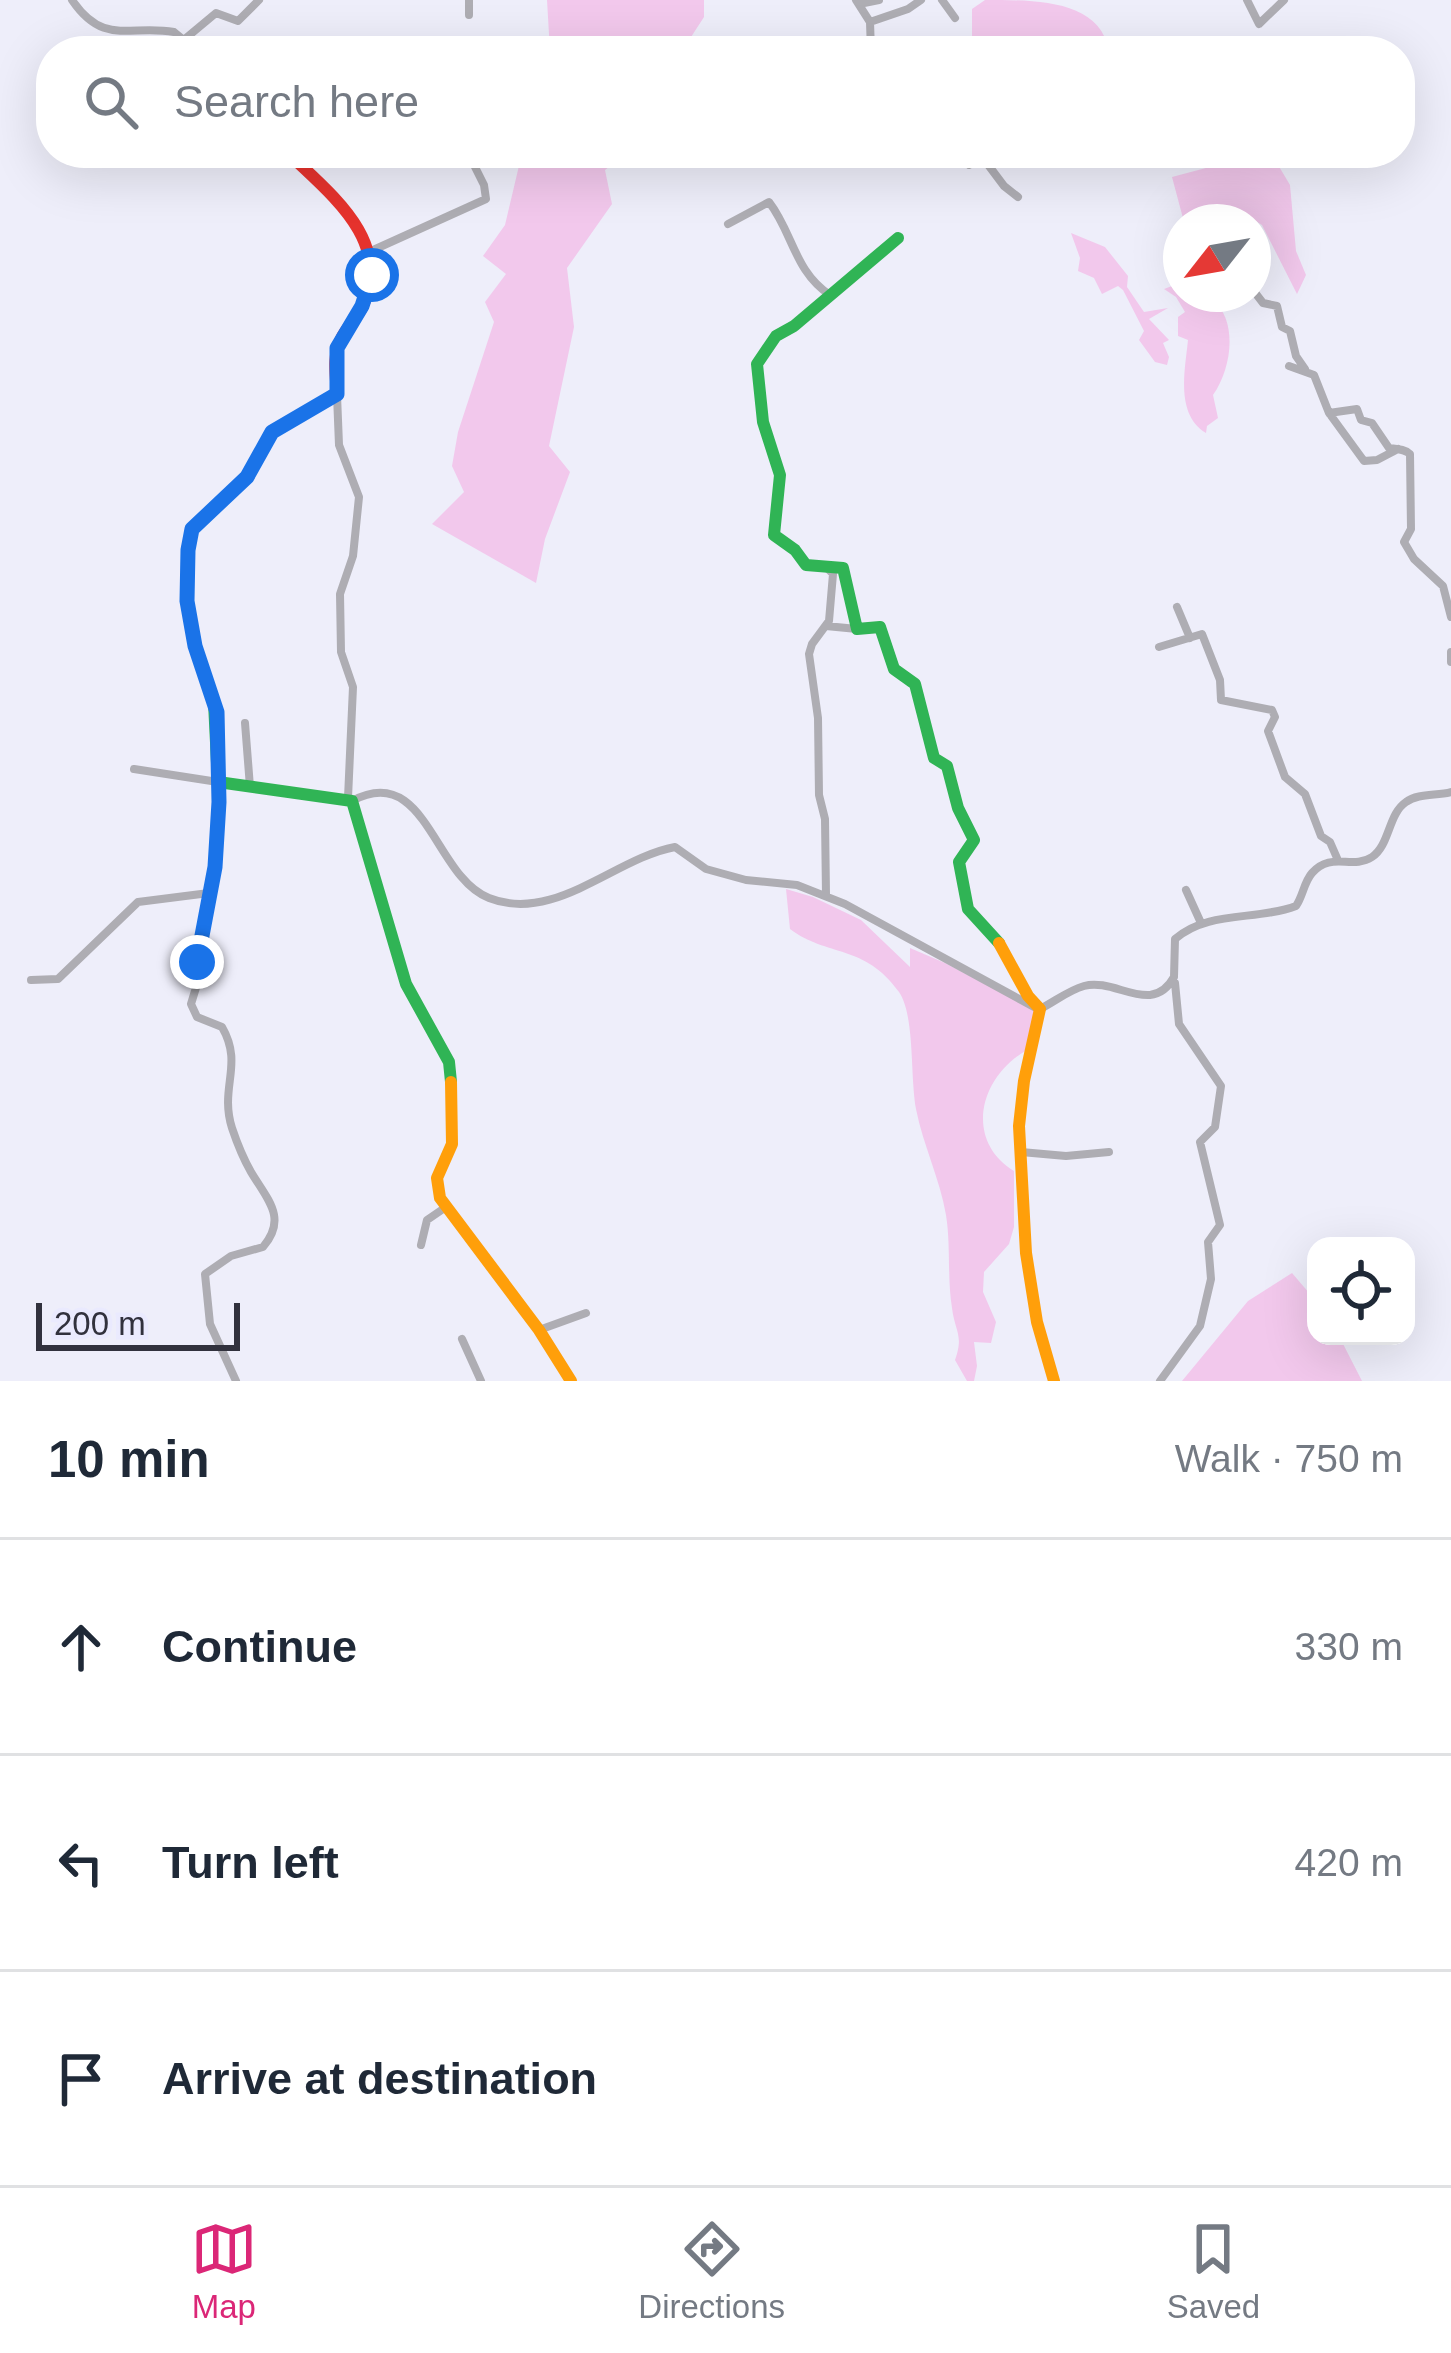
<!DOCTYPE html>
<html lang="en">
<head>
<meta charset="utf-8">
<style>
	body { margin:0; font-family:Arial,sans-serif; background:#f2f2f3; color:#1f2937 }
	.controls { position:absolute; right:36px; bottom:36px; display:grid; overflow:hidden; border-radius:24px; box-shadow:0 12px 48px #0002 }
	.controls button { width:108px; height:108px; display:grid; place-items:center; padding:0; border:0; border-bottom:3px solid #e0e1e3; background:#fff; color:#1f2937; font:60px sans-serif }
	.compass { position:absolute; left:1163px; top:204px; width:108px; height:108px; border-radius:50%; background:#fff; box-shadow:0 12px 48px #0002; rotate:239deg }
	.scale { position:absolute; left:36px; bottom:30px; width:204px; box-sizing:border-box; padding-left:12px; border:6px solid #31313d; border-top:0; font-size:33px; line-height:42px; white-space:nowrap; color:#31313d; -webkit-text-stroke:9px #eaeafe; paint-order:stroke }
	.stop { position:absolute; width:36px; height:36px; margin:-27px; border:9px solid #1a73e8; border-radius:50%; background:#fff }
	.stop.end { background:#1a73e8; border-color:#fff; box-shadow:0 3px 12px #0008 }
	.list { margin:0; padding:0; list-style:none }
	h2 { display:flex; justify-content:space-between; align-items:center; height:156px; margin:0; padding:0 48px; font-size:51px }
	h2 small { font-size:39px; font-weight:400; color:#747a83 }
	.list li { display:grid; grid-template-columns:78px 1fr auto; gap:36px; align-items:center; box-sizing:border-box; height:216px; padding:0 48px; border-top:3px solid #e0e1e3 }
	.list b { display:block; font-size:45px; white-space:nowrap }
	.list em { font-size:39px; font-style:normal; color:#747a83 }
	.icon { flex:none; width:66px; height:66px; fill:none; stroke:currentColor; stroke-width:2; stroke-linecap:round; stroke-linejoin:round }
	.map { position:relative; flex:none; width:1451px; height:1381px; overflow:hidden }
	.search { position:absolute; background:#fff; box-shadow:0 12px 48px #0002; left:36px; right:36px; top:36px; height:132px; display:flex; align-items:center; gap:30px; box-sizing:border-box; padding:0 42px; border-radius:48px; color:#747a83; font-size:45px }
	.sheet { height:804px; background:#fff }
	nav { display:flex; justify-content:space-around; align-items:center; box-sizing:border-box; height:168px; border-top:3px solid #e0e1e3; background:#fff; font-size:33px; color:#747a83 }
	nav a { display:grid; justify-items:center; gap:6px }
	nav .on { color:#db2777 }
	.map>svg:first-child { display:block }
	.green { fill:#f2c8ec }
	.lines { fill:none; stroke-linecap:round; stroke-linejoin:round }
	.street { stroke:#aeadb3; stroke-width:8 }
	.fast { stroke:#30b455; stroke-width:12 }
	.slow { stroke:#ff9f0a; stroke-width:12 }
	.jam { stroke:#e5322d; stroke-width:12 }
	.route { stroke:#1a73e8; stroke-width:15 }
</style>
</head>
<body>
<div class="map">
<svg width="1451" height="1381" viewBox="0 0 1451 1381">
	<rect width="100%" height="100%" fill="#eeeefa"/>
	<path class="green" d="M547,0H704V17L682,51H550Z
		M985,0C1037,0 1100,0 1109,51H972V9Z
		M522,153H627L605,170L612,204L567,268L574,327L549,446L570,472L545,539L536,583L432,524L464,492L452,466L458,432L494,322L485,302L506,274L483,256L505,225Z
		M1262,153H1271L1290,185L1296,251L1306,275L1297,294L1262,225L1251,218L1240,222H1184L1172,177Z
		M1071,233L1105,247L1128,276L1127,287L1144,312L1168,308L1149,319L1169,340L1163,343L1169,357L1167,365L1155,362L1139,340L1144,331L1123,290L1118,286L1102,294L1094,278L1078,271L1080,258Z
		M1180,283L1181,294H1189L1198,303L1213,300C1238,321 1232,368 1213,395L1218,418L1207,426L1206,433C1175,414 1185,370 1188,340L1178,336V317L1185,312L1176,297L1164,289Z
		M786,889L813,897L861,920L910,967V948L945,963L1036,1011L1027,1050C979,1077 964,1140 1014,1171V1227L1009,1244L984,1272L983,1292L996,1322L991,1343L974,1342L977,1366L974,1381H967L955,1360C964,1335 955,1332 952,1308C947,1277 951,1246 946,1215C940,1179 923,1145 916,1109C910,1076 915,1015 899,992C865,944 827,957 790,929Z
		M1292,1273L1316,1301V1336H1339L1362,1381H1182L1248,1301Z"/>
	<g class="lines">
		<path class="street" d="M72,0C104,47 130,24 174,32L197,51
			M856,0L870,22L871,51
			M942,0L955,18
			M1247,0L1259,24L1284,0
			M859,4L879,0
			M469,15V0
			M870,22L908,9L921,0
			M186,38L216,13L238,21L259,0
			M966,153L964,159L969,165L983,158L1004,186L1018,197
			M728,224L769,202C793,233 794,271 830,295
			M371,251L486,199L484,185L468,153
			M1253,290L1263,303L1277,306L1282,327L1290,331L1296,356L1305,369
			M1219,294L1226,299L1238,294
			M1289,366L1314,375L1329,413
			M337,395L339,445L359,497L353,556L340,594L341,652L353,687L348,798
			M1398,449L1377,460L1364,461L1329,413L1357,409L1361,420L1372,423L1389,448C1396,449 1405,449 1410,454L1411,529L1404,542L1414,559L1443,586L1451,617
			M1177,607L1190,638
			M826,626L857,629
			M1159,647L1202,634L1220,680L1221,700L1272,710L1275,717L1268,731L1285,777L1305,794L1321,836L1330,842L1337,858
			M1451,652V662
			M245,723L250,787
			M134,769L218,782L215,867L197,957L198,981L191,1004L197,1017L222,1027C244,1065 219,1087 232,1128C237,1143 243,1158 251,1172C267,1199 288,1218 263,1247L231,1256L205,1274L210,1324L236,1381
			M352,801C426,761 434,877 489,898C554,924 615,858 675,847L706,869L746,880L797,885L845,904L1034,1007
			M1186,890L1201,923
			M826,895L825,819L819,795L818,718L809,654L812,644L829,621L833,574L827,568
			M31,980L58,979L138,902L209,893
			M1040,1009C1054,1002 1069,990 1084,986C1115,977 1152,1017 1174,977L1175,939C1208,910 1256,921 1296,906C1303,896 1304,882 1312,873C1331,851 1352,870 1372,857C1390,845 1388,814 1406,802C1418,793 1437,796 1451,792
			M1021,1152L1066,1156L1109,1152
			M421,1245L427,1220L446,1207
			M539,1330L586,1313
			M462,1339L481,1381
			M1160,1381L1200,1326L1211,1279L1208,1242L1220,1225L1200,1142L1215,1127L1221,1086L1179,1024L1175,983"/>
		<path class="fast" d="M898,238L794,326L776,336L757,364L763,422L780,475L774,535L795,550L806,565L843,568L857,629L880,627L894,669L915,684L934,758L947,766L958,808L974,840L959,862L968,909L999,943
			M214,703L218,782L352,801L406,984L449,1062L451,1082"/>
		<path class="slow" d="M999,943L1028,996L1040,1009L1024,1081L1019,1126L1026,1253L1037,1322L1054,1381
			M451,1082L452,1144L437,1178L440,1198L539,1330L571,1381"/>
		<path class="jam" d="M214,703L195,646L187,601V550L192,529L247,477L272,432L337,394C336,376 332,356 341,339C346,328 356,319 362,308C394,241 330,194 288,153"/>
	</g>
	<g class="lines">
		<path class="route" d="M197,962L215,867L219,802L217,712L195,646L187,601L188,550L192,529L247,477L272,432L337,394V348L362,306L372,275"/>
	</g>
</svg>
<div class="controls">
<button><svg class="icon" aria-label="locate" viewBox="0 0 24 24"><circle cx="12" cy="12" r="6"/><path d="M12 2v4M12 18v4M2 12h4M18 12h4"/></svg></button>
</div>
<svg class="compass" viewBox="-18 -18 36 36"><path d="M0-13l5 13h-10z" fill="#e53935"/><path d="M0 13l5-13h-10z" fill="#747a83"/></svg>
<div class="scale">200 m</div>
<div class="stop" style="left:372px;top:275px"></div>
<div class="stop end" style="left:197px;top:962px"></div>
<div class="search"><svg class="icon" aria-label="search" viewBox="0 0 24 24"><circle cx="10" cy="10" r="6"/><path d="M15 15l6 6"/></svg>Search here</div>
</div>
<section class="sheet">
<h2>10 min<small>Walk · 750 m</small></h2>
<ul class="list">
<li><svg class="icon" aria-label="ahead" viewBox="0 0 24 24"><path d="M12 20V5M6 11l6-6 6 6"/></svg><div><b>Continue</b></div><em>330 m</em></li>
<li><svg class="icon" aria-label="left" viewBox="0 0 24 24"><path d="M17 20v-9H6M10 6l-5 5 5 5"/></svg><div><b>Turn left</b></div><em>420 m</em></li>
<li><svg class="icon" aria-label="arrive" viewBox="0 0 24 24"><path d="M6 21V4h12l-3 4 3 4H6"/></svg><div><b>Arrive at destination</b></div></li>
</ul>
</section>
<nav>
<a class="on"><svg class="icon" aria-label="map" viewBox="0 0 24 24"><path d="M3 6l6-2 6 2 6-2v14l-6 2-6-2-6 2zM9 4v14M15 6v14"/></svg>Map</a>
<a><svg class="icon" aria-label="directions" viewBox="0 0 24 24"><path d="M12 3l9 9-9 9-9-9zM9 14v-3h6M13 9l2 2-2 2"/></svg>Directions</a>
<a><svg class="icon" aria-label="saved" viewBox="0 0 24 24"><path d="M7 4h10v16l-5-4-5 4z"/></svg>Saved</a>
</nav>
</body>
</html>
